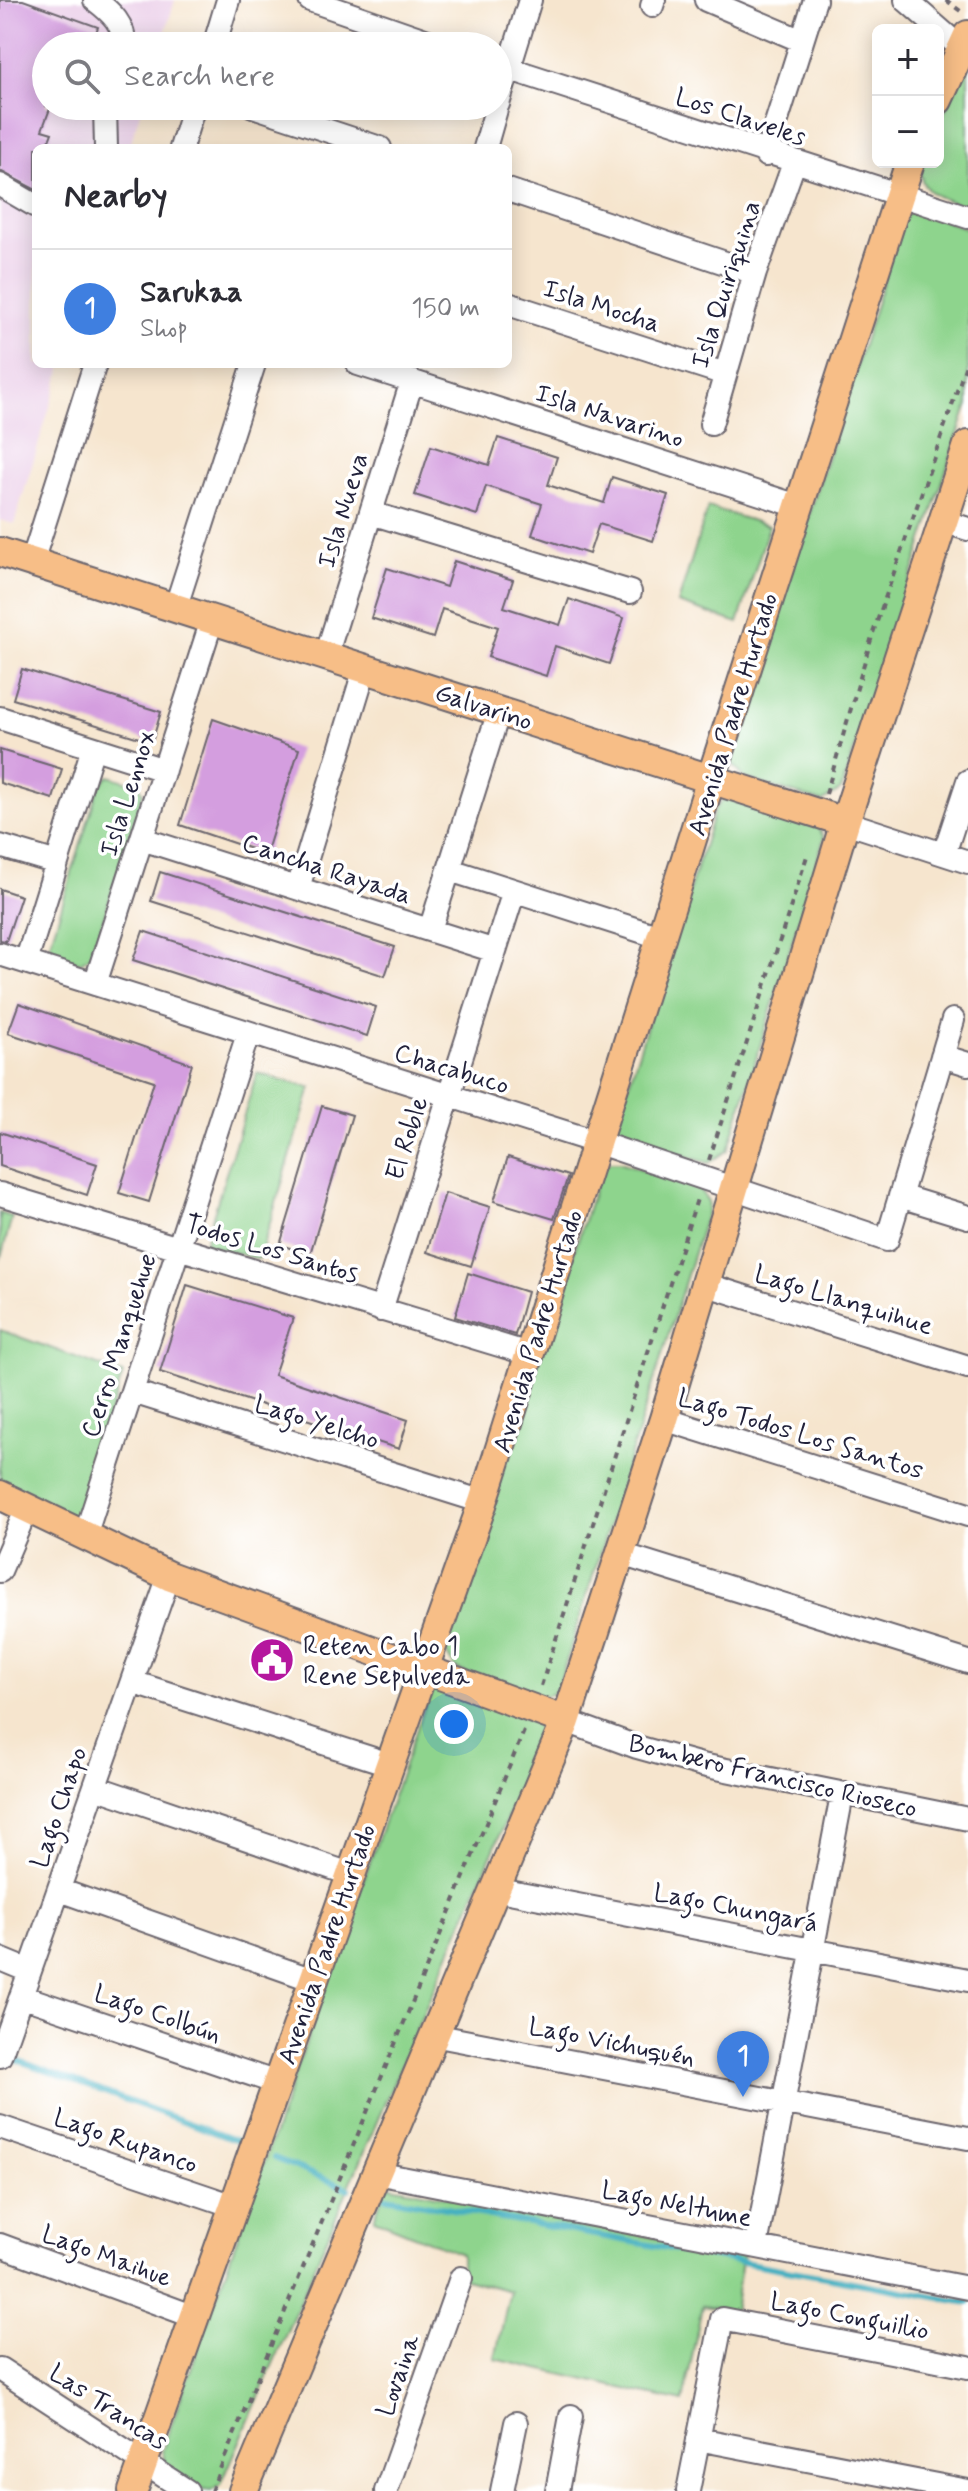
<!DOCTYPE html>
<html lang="en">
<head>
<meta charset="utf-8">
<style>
	body { margin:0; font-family:Mynerve,sans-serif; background:#f2f2f3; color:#2b2b33 }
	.controls { position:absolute; right:24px; top:24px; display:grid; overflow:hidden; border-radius:12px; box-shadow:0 4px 20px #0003 }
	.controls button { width:72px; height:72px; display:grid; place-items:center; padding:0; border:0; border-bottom:2px solid #e1e1e2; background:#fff; color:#2b2b33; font:40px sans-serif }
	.you { position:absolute; left:454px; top:1724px; width:28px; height:28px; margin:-20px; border:6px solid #fff; border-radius:50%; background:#1a73e8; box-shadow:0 0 0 12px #1a73e833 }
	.badge { display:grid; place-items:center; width:52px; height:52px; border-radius:50%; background:#b45309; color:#fff; font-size:26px; font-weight:700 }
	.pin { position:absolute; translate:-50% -66px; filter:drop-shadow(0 2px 4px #0008) }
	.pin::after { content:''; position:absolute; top:42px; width:28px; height:24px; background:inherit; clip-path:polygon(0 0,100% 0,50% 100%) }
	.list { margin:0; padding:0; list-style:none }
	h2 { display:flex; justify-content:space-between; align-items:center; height:104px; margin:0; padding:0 32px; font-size:34px }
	h2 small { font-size:26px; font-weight:400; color:#7c7c81 }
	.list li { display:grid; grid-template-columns:52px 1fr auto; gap:24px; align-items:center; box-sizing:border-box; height:120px; padding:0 32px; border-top:2px solid #e1e1e2 }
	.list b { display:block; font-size:30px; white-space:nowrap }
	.list p { margin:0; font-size:26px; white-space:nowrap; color:#7c7c81 }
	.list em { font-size:26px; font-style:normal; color:#7c7c81 }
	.icon { flex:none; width:44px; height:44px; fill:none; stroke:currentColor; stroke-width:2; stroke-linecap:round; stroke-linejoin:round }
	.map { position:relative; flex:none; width:968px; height:2491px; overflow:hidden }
	.search { position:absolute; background:#fff; box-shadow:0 4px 20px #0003; left:32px; top:32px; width:480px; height:88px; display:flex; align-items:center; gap:20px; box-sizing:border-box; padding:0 28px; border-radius:44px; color:#7c7c81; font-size:30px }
	.panel { position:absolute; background:#fff; box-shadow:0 4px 20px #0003; left:32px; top:144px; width:480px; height:224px; border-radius:12px }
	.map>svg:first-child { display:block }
	.built { fill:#ecd1ea }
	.green { fill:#8ed48d; stroke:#587b64; stroke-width:2 }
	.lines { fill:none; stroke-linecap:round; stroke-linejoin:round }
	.stream { stroke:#44b0c1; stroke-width:6 }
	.building { fill:#d49edf }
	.minor-casing { stroke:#6c666e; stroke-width:26 }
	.major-casing { stroke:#6c666e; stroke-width:32 }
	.path { stroke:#6c666e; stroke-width:4; stroke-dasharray:6 6; stroke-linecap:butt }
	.minor { stroke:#fff; stroke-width:22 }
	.major { stroke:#f7be87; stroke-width:28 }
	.labels { text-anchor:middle; stroke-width:7; stroke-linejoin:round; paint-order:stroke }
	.street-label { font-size:26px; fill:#22223b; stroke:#fff }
	.poi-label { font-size:26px; fill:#22223b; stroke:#fff; text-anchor:start }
</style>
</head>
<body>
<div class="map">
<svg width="968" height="2491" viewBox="0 0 968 2491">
	<rect width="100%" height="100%" fill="#fff"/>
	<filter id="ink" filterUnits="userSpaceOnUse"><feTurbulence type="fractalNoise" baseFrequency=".0125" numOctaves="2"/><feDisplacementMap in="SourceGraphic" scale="16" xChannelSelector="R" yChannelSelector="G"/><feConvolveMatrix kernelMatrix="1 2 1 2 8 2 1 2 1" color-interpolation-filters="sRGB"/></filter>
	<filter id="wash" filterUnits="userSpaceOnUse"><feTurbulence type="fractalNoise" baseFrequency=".006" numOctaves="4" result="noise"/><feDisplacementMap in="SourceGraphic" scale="32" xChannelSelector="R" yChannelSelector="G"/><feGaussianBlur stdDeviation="1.8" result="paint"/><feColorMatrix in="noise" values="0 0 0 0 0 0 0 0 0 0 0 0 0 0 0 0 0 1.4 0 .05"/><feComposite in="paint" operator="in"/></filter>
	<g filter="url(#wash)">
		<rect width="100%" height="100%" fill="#f6e5ce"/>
		<path class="built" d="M0,0H175L161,46H46V106H142L129,148H36V364H63L14,524L0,520Z"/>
		<path class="green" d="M968,61V208C942,197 916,196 921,162H938V125Z
			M921,211L968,229V404L841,790L822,802L744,778L731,762L903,219L910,212Z
			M708,507L769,526L738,623L678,603Z
			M109,776L139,785L143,792L92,955L79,963L52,954L50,944L99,785Z
			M733,797L818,826L824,838L728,1150L709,1163L629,1140L620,1135L616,1125L715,809L723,800Z
			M257,1073L311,1088L259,1259L204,1245Z
			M609,1162H620L697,1187L708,1201L707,1211L558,1687L552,1694L533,1698L456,1669L445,1652L446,1643L601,1169Z
			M0,1213L12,1217L0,1261Z
			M0,1330L123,1374L77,1514L67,1516L0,1482Z
			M437,1687L532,1721L540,1728L541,1739L221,2485L212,2491L204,2490L167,2468L162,2451L426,1703Z
			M386,2185L743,2255L734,2311L702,2306L683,2402L495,2359L510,2291L461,2278V2254L374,2219Z"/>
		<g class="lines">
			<path class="stream" d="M17,2060L240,2142
				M274,2158L349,2189
				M386,2197L968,2303"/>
		</g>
		<g id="blocks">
			<path class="building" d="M0,0H23L98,27L91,46H46V106H51L42,130L52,133L46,148H36V190L0,171Z
				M498,438L557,457L548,485L604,503L612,477L668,495L653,541L599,524L589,554L532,535L542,504L486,486L477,515L415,495L431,446L489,465Z
				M454,561L513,580L504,607L560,625L569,599L624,618L609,664L555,646L546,676L488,657L498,627L442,609L433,638L371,618L387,568L446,587Z
				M22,669L161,712L152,742L13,699Z
				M213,719L299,749L266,854L180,825Z
				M0,750L62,769L53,799L0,783Z
				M160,872L395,947L385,976L151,901Z
				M0,889L21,896L6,941L0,940Z
				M143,931L376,1007L367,1036L133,960Z
				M19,1003L192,1064L149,1202L119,1193L154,1081L8,1033Z
				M322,1106L352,1115L310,1254L280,1245Z
				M0,1132L97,1164L87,1195L0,1166Z
				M508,1157L568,1176L554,1219L494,1201Z
				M445,1193L490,1207L471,1266L427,1252Z
				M468,1273L527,1292L515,1335L455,1317Z
				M187,1285L293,1318L274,1375L408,1420L399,1449L160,1372Z"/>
		</g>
	</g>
	<g filter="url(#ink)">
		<use href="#blocks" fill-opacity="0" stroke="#6c666e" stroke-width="2"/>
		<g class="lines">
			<g class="minor-casing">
				<path id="minor" d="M95,0C112,13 124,24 125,46
					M310,0L442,46
					M706,0L802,41
					M906,0L962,49
					M652,6L654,0
					M214,46L228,0
					M498,65L968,217
					M498,104L530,0
					M105,106L106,148
					M253,106L380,148
					M181,148L194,106
					M485,148L497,106
					M766,155L815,0
					M0,185L36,206
					M508,190L755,273
					M508,304L725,374
					M358,364L798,506
					M711,424L755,273L794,163
					M371,513L630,592
					M942,521L968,529
					M32,562L95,364
					M175,609L254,364
					M326,656L412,381
					M0,718L164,770
					M845,822L968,862
					M142,839L495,951
					M0,846L57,863
					M944,854L968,781
					M450,870L663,938
					M298,888L365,668
					M430,930L499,711
					M0,954L596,1142L887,1240L953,1020
					M26,962L93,748
					M95,984L212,620
					M942,1056L968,1064
					M0,1194L529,1354
					M900,1196L968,1217
					M704,1284L968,1367
					M381,1310L514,891
					M133,1392L483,1502
					M664,1419L968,1515
					M85,1536L248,1034
					M621,1554L968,1662
					M0,1571L27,1508
					M132,1682L389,1764
					M566,1721L637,1747L702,1765L968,1819
					M95,1787L350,1874
					M494,1889L968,1980
					M59,1890L313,1980
					M0,1959L29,1971
					M21,1996L277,2083
					M433,2035L968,2138
					M0,2056L169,1576
					M0,2127L234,2206
					M376,2173L968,2288
					M0,2245L195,2317
					M756,2246L842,1795
					M0,2369L187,2491
					M698,2439L968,2491
					M386,2491L461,2278
					M502,2491L516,2423
					M557,2491L571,2416
					M688,2491L722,2319L968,2367"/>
			</g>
			<g class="major-casing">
				<path id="major" d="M938,100L968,35
					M0,552L845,822
					M0,1495L169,1576L566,1721
					M133,2491L483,1502L711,779L910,162
					M243,2491L566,1721L664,1419L845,822L968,445"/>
			</g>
			<path class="path" d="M946,0L963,13
				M826,794L873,633L968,359
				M709,1160L807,856
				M541,1686L697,1199
				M211,2491L524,1731"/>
			<use href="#minor" class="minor"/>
			<use href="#major" class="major"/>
		</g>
	</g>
	<defs>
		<g id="civic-disc" transform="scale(2.3)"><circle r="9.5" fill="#b5179e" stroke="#fff"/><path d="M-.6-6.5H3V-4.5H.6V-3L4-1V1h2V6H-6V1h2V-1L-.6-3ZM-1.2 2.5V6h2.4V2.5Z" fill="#fff"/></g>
	</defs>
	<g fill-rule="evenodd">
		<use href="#civic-disc" x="272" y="1660"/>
	</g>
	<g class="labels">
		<g class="street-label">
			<text transform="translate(741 116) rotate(18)" y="9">Los Claveles</text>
			<text transform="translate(725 284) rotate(-72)" y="9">Isla Quiriquina</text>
			<text transform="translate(602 305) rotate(18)" y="9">Isla Mocha</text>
			<text transform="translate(610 415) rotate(18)" y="9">Isla Navarino</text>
			<text transform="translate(342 510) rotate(-73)" y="9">Isla Nueva</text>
			<text transform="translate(484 706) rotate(18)" y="9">Galvarino</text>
			<text transform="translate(732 714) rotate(-73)" y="9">Avenida Padre Hurtado</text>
			<text transform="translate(127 793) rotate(-72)" y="9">Isla Lennox</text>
			<text transform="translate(327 868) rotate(18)" y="9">Cancha Rayada</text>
			<text transform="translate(452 1068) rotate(17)" y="9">Chacabuco</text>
			<text transform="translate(406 1138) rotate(-72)" y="9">El Roble</text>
			<text transform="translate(272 1248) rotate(17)" y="9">Todos Los Santos</text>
			<text transform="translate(844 1299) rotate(17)" y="9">Lago Llanquihue</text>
			<text transform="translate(537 1331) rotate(-73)" y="9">Avenida Padre Hurtado</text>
			<text transform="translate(118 1345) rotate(-72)" y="9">Cerro Manquehue</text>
			<text transform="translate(317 1421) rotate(17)" y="9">Lago Yelcho</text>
			<text transform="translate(801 1433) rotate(17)" y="9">Lago Todos Los Santos</text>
			<text transform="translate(773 1775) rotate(13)" y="9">Bombero Francisco Rioseco</text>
			<text transform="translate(58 1807) rotate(-71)" y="9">Lago Chapo</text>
			<text transform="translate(736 1907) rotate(11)" y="9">Lago Chungará</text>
			<text transform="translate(326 1944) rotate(-71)" y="9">Avenida Padre Hurtado</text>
			<text transform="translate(158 2013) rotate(19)" y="9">Lago Colbún</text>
			<text transform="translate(612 2041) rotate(11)" y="9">Lago Vichuquén</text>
			<text transform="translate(126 2140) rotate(19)" y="9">Lago Rupanco</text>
			<text transform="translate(677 2203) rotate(11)" y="9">Lago Neltume</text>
			<text transform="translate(107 2255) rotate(20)" y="9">Lago Maihue</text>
			<text transform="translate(850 2315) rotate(11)" y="9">Lago Conguillio</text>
			<text transform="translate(397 2375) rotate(-71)" y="9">Lovaina</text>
			<text transform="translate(109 2406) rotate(33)" y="9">Las Trancas</text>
		</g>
		<g class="poi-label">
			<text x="303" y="1654">Reten Cabo 1<tspan x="303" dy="30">Rene Sepulveda</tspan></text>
		</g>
	</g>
</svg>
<div class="controls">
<button>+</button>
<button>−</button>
</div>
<div class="you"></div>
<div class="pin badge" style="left:743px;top:2097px;background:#3f7fe0">1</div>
<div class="search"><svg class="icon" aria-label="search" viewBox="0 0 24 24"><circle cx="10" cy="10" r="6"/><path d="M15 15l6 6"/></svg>Search here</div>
<section class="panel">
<h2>Nearby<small></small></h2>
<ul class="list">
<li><span class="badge" style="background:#3f7fe0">1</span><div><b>Sarukaa</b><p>Shop</p></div><em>150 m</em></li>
</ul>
</section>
</div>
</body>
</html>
